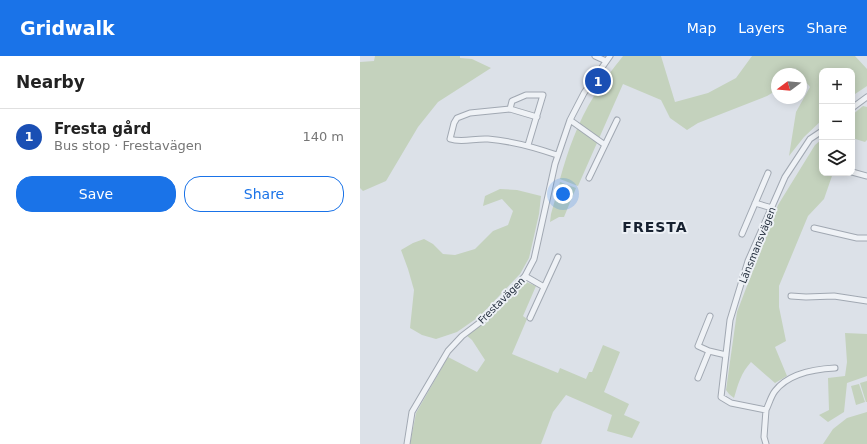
<!DOCTYPE html>
<html lang="en">
<head>
<meta charset="utf-8">
<style>
	body { margin:0; font-family:"DejaVu Sans",sans-serif; background:#f2f2f2; color:#222 }
	.controls { position:absolute; right:12px; top:12px; display:grid; overflow:hidden; border-radius:8px; box-shadow:0 2px 10px #0003 }
	.controls button { width:36px; height:36px; display:grid; place-items:center; padding:0; border:0; border-bottom:1px solid #e0e0e0; background:#fff; color:#222; font:20px sans-serif }
	.compass { position:absolute; left:411px; top:12px; width:36px; height:36px; border-radius:50%; background:#fff; box-shadow:0 2px 10px #0003; rotate:254deg }
	.you { position:absolute; left:203px; top:138px; width:14px; height:14px; margin:-10px; border:3px solid #fff; border-radius:50%; background:#1a73e8; box-shadow:0 0 0 6px #1a73e833 }
	.badge { display:grid; place-items:center; width:26px; height:26px; border-radius:50%; background:#1a73e8; color:#fff; font-size:13px; font-weight:700 }
	.pin { position:absolute; translate:-50% -50%; border:2px solid #fff; box-shadow:0 1px 4px #0006 }
	.list { margin:0; padding:0; list-style:none }
	h2 { display:flex; justify-content:space-between; align-items:center; height:52px; margin:0; padding:0 16px; font-size:17px }
	h2 small { font-size:13px; font-weight:400; color:#767676 }
	.list li { display:grid; grid-template-columns:26px 1fr auto; gap:12px; align-items:center; box-sizing:border-box; height:56px; padding:0 16px; border-top:1px solid #e0e0e0 }
	.list b { display:block; font-size:15px; white-space:nowrap }
	.list p { margin:0; font-size:13px; white-space:nowrap; color:#767676 }
	.list em { font-size:13px; font-style:normal; color:#767676 }
	.actions { display:flex; gap:8px; padding:12px 16px }
	.actions a { flex:1; padding:9px 0; border:1px solid #1a73e8; border-radius:16px; text-align:center; font-size:14px; color:#1a73e8 }
	.actions .main { background:#1a73e8; color:#fff }
	.icon { flex:none; width:22px; height:22px; fill:none; stroke:currentColor; stroke-width:2; stroke-linecap:round; stroke-linejoin:round }
	.map { position:relative; flex:none; width:507px; height:388px; overflow:hidden }
	header { display:flex; align-items:center; gap:24px; box-sizing:border-box; height:56px; padding:0 20px; background:#1a73e8; color:#fff }
	header strong { font-size:19px }
	nav { display:flex; gap:22px; margin-inline-start:auto; font-size:14px }
	main { display:flex }
	aside { flex:1; background:#fff }
	.map>svg:first-child { display:block }
	.green { fill:#c4d2bd }
	.lines { fill:none; stroke-linecap:round; stroke-linejoin:round }
	.street-casing { stroke:#a1a8b2; stroke-width:7 }
	.street { stroke:#eff2f6; stroke-width:5 }
	.labels { text-anchor:middle; stroke-width:4; stroke-linejoin:round; paint-order:stroke }
	.street-label { font-size:10px; fill:#25303f; stroke:#ecf0f5 }
	.district-label { font-size:14px; font-weight:bold; letter-spacing:1px; fill:#172130; stroke:#ecf0f5 }
</style>
</head>
<body>
<header>
<strong>Gridwalk</strong>
<nav><a>Map</a><a>Layers</a><a>Share</a></nav>
</header>
<main>
<aside>
<h2>Nearby<small></small></h2>
<ul class="list">
<li><span class="badge" style="background:#1a4fb4">1</span><div><b>Fresta gård</b><p>Bus stop · Frestavägen</p></div><em>140 m</em></li>
</ul>
<div class="actions"><a class="main">Save</a><a>Share</a></div>
</aside>
<div class="map">
<svg width="507" height="388" viewBox="0 0 507 388">
	<rect width="100%" height="100%" fill="#dce1e8"/>
	<path class="green" d="M15,0H100V2L112,3L131,12L78,46L58,71L26,125L3,135L0,132V6L14,5Z
		M263,0H301L315,46L348,37L376,22L392,0H495L507,13V30L492,40V15H462V64L444,81L429,100L436,56L450,31L441,20V18H440L435,12L433,18H417V34L407,40L338,67L327,74L310,62L301,44L263,28L218,130L200,123C208,94 218,66 234,40C242,26 253,13 263,0Z
		M503,50L507,51V84L505,86L492,82V59Z
		M462,83V117H473L464,143L448,160L419,230V251L426,285L415,291L427,320L415,327L391,306C381,317 378,328 374,342L369,338L366,334L377,256L418,149L455,89Z
		M200,126L216,132L204,161H199L190,166L191,158Z
		M140,133L157,134L181,140L179,158L169,202L160,218L120,260L97,276L76,283L62,279L50,272L54,234L48,213L41,194L53,187L64,183L73,188L83,198L95,199L115,193L133,175L148,169L153,155L142,143L123,150L125,140Z
		M164,225L176,230L163,260L167,263L152,298L198,317L200,312L226,323L229,316H232L243,289L260,296L244,336L269,348L264,359L280,366L272,382L247,375L252,359L206,339L193,356L181,388H50L56,357L88,301L117,316L125,304L112,284L106,279L128,262Z
		M485,277L507,278V320L487,327L484,356L468,366L459,359L469,354L468,322L485,320L487,306Z
		M507,325V346H506L500,327Z
		M499,328L505,346L496,349L491,330Z
		M507,356V388H463L473,373L487,362Z"/>
	<g class="lines">
		<g class="street-casing">
			<path id="street" d="M235,0L246,5
				M492,52L507,41
				M150,53L152,45L166,39H183L168,89
				M177,61L150,53L110,57L97,62L94,67L90,83C102,87 115,82 128,83C152,85 174,91 197,99
				M210,64L245,89
				M462,75L450,83L425,121L388,205L370,264L361,341L371,347L406,354C409,348 411,340 415,335C428,318 455,313 475,312
				M492,116L507,120
				M229,122L257,64
				M395,147L412,152
				M454,172L497,182H507
				M382,178L408,117
				M165,220L184,231
				M431,240L446,241L474,240L507,245
				M170,262L198,201
				M349,295L366,299
				M338,322L349,295L338,290L350,260
				M406,354L404,381L406,388
				M47,388L52,356L88,295L102,280L127,261L165,220L174,203L195,108L210,64L224,37L250,0"/>
		</g>
		<use href="#street" class="street"/>
	</g>
	<g class="labels">
		<g class="street-label">
			<text transform="translate(397 189) rotate(-68)" y="4">Länsmansvägen</text>
			<text transform="translate(141 244) rotate(-45)" y="4">Frestavägen</text>
		</g>
		<g class="district-label">
			<text x="295" y="176">FRESTA</text>
		</g>
	</g>
</svg>
<div class="controls">
<button>+</button>
<button>−</button>
<button><svg class="icon" aria-label="layers" viewBox="0 0 24 24"><path d="M12 4l9 5-9 5-9-5zM3 14l9 5 9-5"/></svg></button>
</div>
<svg class="compass" viewBox="-18 -18 36 36"><path d="M0-13l5 13h-10z" fill="#e53935"/><path d="M0 13l5-13h-10z" fill="#767676"/></svg>
<div class="you"></div>
<div class="pin badge" style="left:238px;top:25px;background:#1a4fb4">1</div>
</div>
</main>
</body>
</html>
